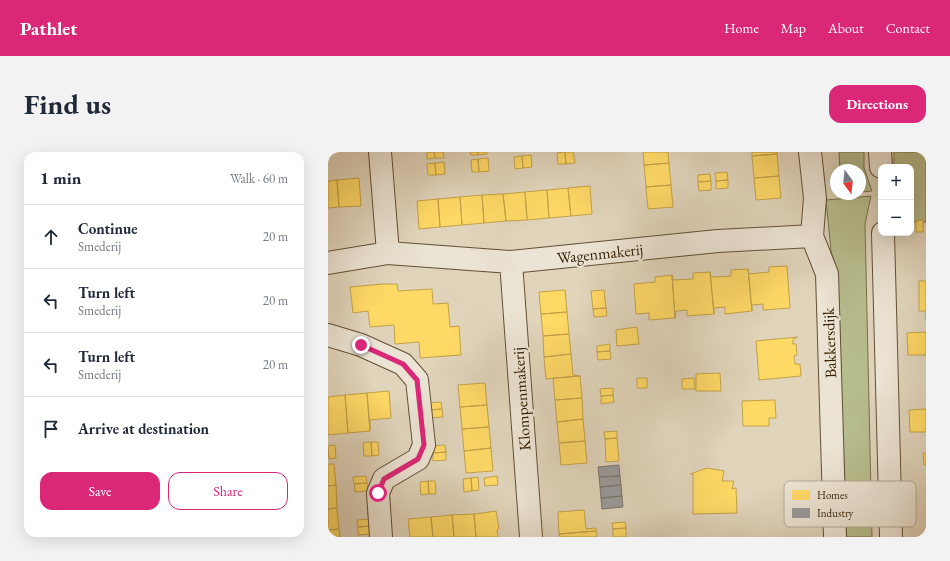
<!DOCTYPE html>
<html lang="en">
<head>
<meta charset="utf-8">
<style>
	body { margin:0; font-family:"EB Garamond",serif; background:#f2f2f3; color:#1f2937 }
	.controls { position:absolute; right:12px; top:12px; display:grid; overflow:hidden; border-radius:8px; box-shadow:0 4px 16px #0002 }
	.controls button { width:36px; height:36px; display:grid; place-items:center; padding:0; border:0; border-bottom:1px solid #e0e1e3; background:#fff; color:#1f2937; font:20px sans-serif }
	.compass { position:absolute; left:502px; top:12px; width:36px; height:36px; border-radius:50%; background:#fff; box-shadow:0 4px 16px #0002; rotate:165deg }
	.stop { position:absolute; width:12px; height:12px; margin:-9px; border:3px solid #db2777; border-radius:50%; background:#fff }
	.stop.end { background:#db2777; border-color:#fff; box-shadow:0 1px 4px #0008 }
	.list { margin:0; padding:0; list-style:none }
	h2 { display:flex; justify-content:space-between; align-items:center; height:52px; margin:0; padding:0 16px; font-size:17px }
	h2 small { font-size:13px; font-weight:400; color:#747a83 }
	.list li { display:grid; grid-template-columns:26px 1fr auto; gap:12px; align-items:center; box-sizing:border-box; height:64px; padding:0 16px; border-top:1px solid #e0e1e3 }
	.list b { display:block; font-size:15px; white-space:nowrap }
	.list p { margin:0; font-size:13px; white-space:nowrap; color:#747a83 }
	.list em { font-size:13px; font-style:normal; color:#747a83 }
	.actions { display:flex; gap:8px; padding:12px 16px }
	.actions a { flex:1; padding:9px 0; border:1px solid #db2777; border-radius:12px; text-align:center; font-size:14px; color:#db2777 }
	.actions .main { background:#db2777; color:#fff }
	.icon { flex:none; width:22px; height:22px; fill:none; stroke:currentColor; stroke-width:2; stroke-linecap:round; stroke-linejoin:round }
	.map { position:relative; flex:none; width:598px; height:385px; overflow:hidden; border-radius:12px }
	header { display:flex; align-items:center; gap:24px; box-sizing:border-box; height:56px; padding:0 20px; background:#db2777; color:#fff }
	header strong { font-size:19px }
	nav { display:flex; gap:22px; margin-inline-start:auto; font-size:14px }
	.intro { display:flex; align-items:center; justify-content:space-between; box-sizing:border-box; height:96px; padding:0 24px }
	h1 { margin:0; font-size:28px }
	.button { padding:10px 18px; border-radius:12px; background:#db2777; color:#fff; font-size:14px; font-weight:700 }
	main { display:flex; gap:24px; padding:0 24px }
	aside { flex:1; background:#fff; border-radius:12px; box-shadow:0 4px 16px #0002 }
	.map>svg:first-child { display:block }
	.green { fill:#b7bc8d; stroke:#78704a }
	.homes { fill:#ffd966; stroke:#c3a24a }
	.industry { fill:#999; stroke:#7c766d }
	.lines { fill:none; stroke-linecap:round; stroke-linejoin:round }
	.minor-casing { stroke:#624f34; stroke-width:24 }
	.minor { stroke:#ebe3d3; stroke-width:22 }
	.route { stroke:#db2777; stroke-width:5 }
	.labels { text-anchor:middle; stroke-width:4; stroke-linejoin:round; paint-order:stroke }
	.street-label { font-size:16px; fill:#382307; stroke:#ebe3d3 }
	.key { fill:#ebe3d3; stroke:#b5a996; stroke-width:1 }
	.key-label { font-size:11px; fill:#382307 }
</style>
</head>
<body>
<header>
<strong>Pathlet</strong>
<nav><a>Home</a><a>Map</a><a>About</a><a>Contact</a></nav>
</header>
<div class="intro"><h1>Find us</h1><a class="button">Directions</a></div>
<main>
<aside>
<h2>1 min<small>Walk · 60 m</small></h2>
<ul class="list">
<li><svg class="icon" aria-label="ahead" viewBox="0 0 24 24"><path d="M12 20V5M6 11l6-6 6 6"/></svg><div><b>Continue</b><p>Smederij</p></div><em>20 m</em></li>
<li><svg class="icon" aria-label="left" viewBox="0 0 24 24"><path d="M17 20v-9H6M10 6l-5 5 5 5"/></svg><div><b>Turn left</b><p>Smederij</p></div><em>20 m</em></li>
<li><svg class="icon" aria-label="left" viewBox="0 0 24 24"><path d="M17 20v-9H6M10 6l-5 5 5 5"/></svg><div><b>Turn left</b><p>Smederij</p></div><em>20 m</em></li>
<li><svg class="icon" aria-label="arrive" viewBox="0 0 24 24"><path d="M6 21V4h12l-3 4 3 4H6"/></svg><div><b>Arrive at destination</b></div></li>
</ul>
<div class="actions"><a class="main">Save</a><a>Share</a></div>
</aside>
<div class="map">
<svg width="598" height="385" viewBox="0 0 598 385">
	<rect width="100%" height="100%" fill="#e0d4bb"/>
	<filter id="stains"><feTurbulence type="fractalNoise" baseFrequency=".005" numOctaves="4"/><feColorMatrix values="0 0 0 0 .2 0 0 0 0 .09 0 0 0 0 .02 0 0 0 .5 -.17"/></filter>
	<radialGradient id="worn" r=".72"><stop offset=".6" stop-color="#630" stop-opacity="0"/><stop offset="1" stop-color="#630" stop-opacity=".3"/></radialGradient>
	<path class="green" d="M511,0H536V16L544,39L532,40V18H512Z
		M566,0H598V70H583V15H566Z
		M543,44L537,72L544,385H518L510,124L503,99L498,48Z"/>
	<path class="homes" d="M99,0H106L107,6L99,7Z
		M106,0H115L116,6H107Z
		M142,0H150V3H143Z
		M150,0H159V2L150,3Z
		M237,0L238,12H230L229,1Z
		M237,0H245L247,11L238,12Z
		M315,0H340L341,11L316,13Z
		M424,0H449V2L424,4Z
		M449,2L451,24L426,26L424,4Z
		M203,3L204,15L195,16L194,4Z
		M194,4L195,16L187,17L186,5Z
		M160,6L161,19L151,20L150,7Z
		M150,7L151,20H144L143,8Z
		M116,10L117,22L108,23L107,11Z
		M107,11L108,23H100L99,12Z
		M341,11L343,33L318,35L316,13Z
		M399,20L400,28L388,29L387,21Z
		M382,22L383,29L370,30V23Z
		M451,24L453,46L428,48L426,26Z
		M31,26L33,54L11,55L9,28Z
		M9,28L11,55L0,56V29Z
		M400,28V36L388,37V29Z
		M383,29V38L371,39L370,30Z
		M343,33L345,55L320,57L318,35Z
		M262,34L264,62L243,64L240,36Z
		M240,36L243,64L221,66L219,38Z
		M219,38L221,66L199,68L197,40Z
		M197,40L199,68L178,69L175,42Z
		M175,42L178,69L156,71L154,43Z
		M154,43L156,71L134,73L132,45Z
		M132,45L134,73L112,75L110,47Z
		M110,47L112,75L91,77L89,49Z
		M595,68V80H588V69Z
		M459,114L462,156L435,158V152L424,153V159L420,117L421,122L441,120V115Z
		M420,117L424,159L397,162V155L386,156V162L382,120L383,125L403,124V118Z
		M382,120L386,162L359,164V158L348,159L347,166L344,123L345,128L365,127V121Z
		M344,123L347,166L321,168V161L308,162L306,132L327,130V125Z
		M591,129H598V169V159H591Z
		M55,132H69L70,139L104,137L105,152L120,151L122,175L131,174L133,203L92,206L91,190L67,192L66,173L42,175L40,159L25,161L22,135Z
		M237,138L239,160L213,162L211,140Z
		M276,138L278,156L265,157L263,139Z
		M278,156L279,164L266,165L265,157Z
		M239,160L241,182L215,184L213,162Z
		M309,175L311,192L289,194L288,178Z
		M598,180V203H580L579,181Z
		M241,182L243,202L216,205L215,184Z
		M470,185L465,187V192H468L469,203L466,204L467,212H472L473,224L431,228L428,189Z
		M282,192V199L269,200V194Z
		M282,199L283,207L270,208L269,200Z
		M243,202L245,223L252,224L218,227L216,205Z
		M392,221L393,239H368V222Z
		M252,224L254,246L227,248L225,226Z
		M309,226H319V236H309Z
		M366,226L367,237H354V227Z
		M157,231L159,253L132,255L130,233Z
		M285,236V243L273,244L272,237Z
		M61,239L63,266L42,268V279L39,241Z
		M39,241L42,279L20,281L17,243Z
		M17,243L20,281L0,283V245Z
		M285,243L286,250L273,252V244Z
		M254,246L255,267L229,270L227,248Z
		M447,248L448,266H441V274H415L414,249Z
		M113,250L114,257L101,258L100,251Z
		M159,253L161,275L134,277L132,255Z
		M114,257L115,265L102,266L101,258Z
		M598,257V280H582L581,258Z
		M255,267L257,289L231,291L229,270Z
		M161,275L163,296L136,299L134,277Z
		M289,279V286L277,287L276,280Z
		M289,286L291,309L278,310L277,287Z
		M257,289L259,311L233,313L231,291Z
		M43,290L44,304H36L35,291Z
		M43,290H50L51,303L44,304Z
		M7,293L8,306L1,307L0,294Z
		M117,293L118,300L105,301L104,294Z
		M163,296L165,319L138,321L136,299Z
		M118,300V308L105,309V301Z
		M595,301H598V313H596Z
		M0,312H6L8,333L0,334Z
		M379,316L396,319L394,329H406L404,337L408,336L409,361L365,362V322H362Z
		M38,324L39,331L26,332L25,325Z
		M169,324L170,333L157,334L156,326Z
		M150,325L151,338L144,339L143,326Z
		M143,326L144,339L136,340L135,327Z
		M100,329H107L108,342H101Z
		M100,329L101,342L93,343L92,330Z
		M39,331L40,339L27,340L26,332Z
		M8,333L9,356L0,357V334Z
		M9,356L11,377L0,378V357Z
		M256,358L258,377L268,376V379L231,382L230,360Z
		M168,359L171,377L169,378L170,385H148L146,362Z
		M146,362L148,385H126L124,363Z
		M124,363L126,385H105L103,365Z
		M103,365L105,385H82L80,367Z
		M42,367L43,374L30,375L29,368Z
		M297,370L298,376L285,377L284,371Z
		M43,374V382L30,383V375Z
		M298,376V385H285V377Z
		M11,377L12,385H0V378Z
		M268,379L269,385H232L231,382Z"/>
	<path class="industry" d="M291,313L292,324L271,325L270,315Z
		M292,324L293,333L272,335L271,325Z
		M293,333L294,344L273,346L272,335Z
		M294,344L295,355L274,357L273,346Z"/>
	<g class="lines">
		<g class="minor-casing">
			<path id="minor" d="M52,0L60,101
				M482,0L487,46L484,84L499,122L507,385
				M552,0L553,15
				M555,81L563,385
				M183,110L203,385
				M0,111L60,101L183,110L390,89L484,84
				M0,183L33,193L75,212L89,228L96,293L90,307L56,327L50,341L53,385"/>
		</g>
		<use href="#minor" class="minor"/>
	</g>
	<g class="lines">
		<path class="route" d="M33,193L75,212L89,228L96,293L90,307L56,327L50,341"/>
	</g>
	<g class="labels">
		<g class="street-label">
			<text transform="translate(272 101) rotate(-6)" y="6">Wagenmakerij</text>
			<text transform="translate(501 191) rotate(-92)" y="6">Bakkersdijk</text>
			<text transform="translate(193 247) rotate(-94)" y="6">Klompenmakerij</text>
		</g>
	</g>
	<rect x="456" y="329" width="132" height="46" rx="6" class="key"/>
	<rect x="464" y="338" width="18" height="10" fill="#ffd966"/>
	<rect x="464" y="356" width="18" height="10" fill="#999"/>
	<g class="key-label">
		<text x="489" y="347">Homes</text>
		<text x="489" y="365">Industry</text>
	</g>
	<rect width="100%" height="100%" filter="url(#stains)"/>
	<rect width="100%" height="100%" fill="url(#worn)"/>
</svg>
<div class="controls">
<button>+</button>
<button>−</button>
</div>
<svg class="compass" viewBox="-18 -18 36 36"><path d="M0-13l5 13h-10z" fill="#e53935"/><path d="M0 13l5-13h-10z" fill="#747a83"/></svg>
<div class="stop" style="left:50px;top:341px"></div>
<div class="stop end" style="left:33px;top:193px"></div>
</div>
</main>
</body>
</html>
